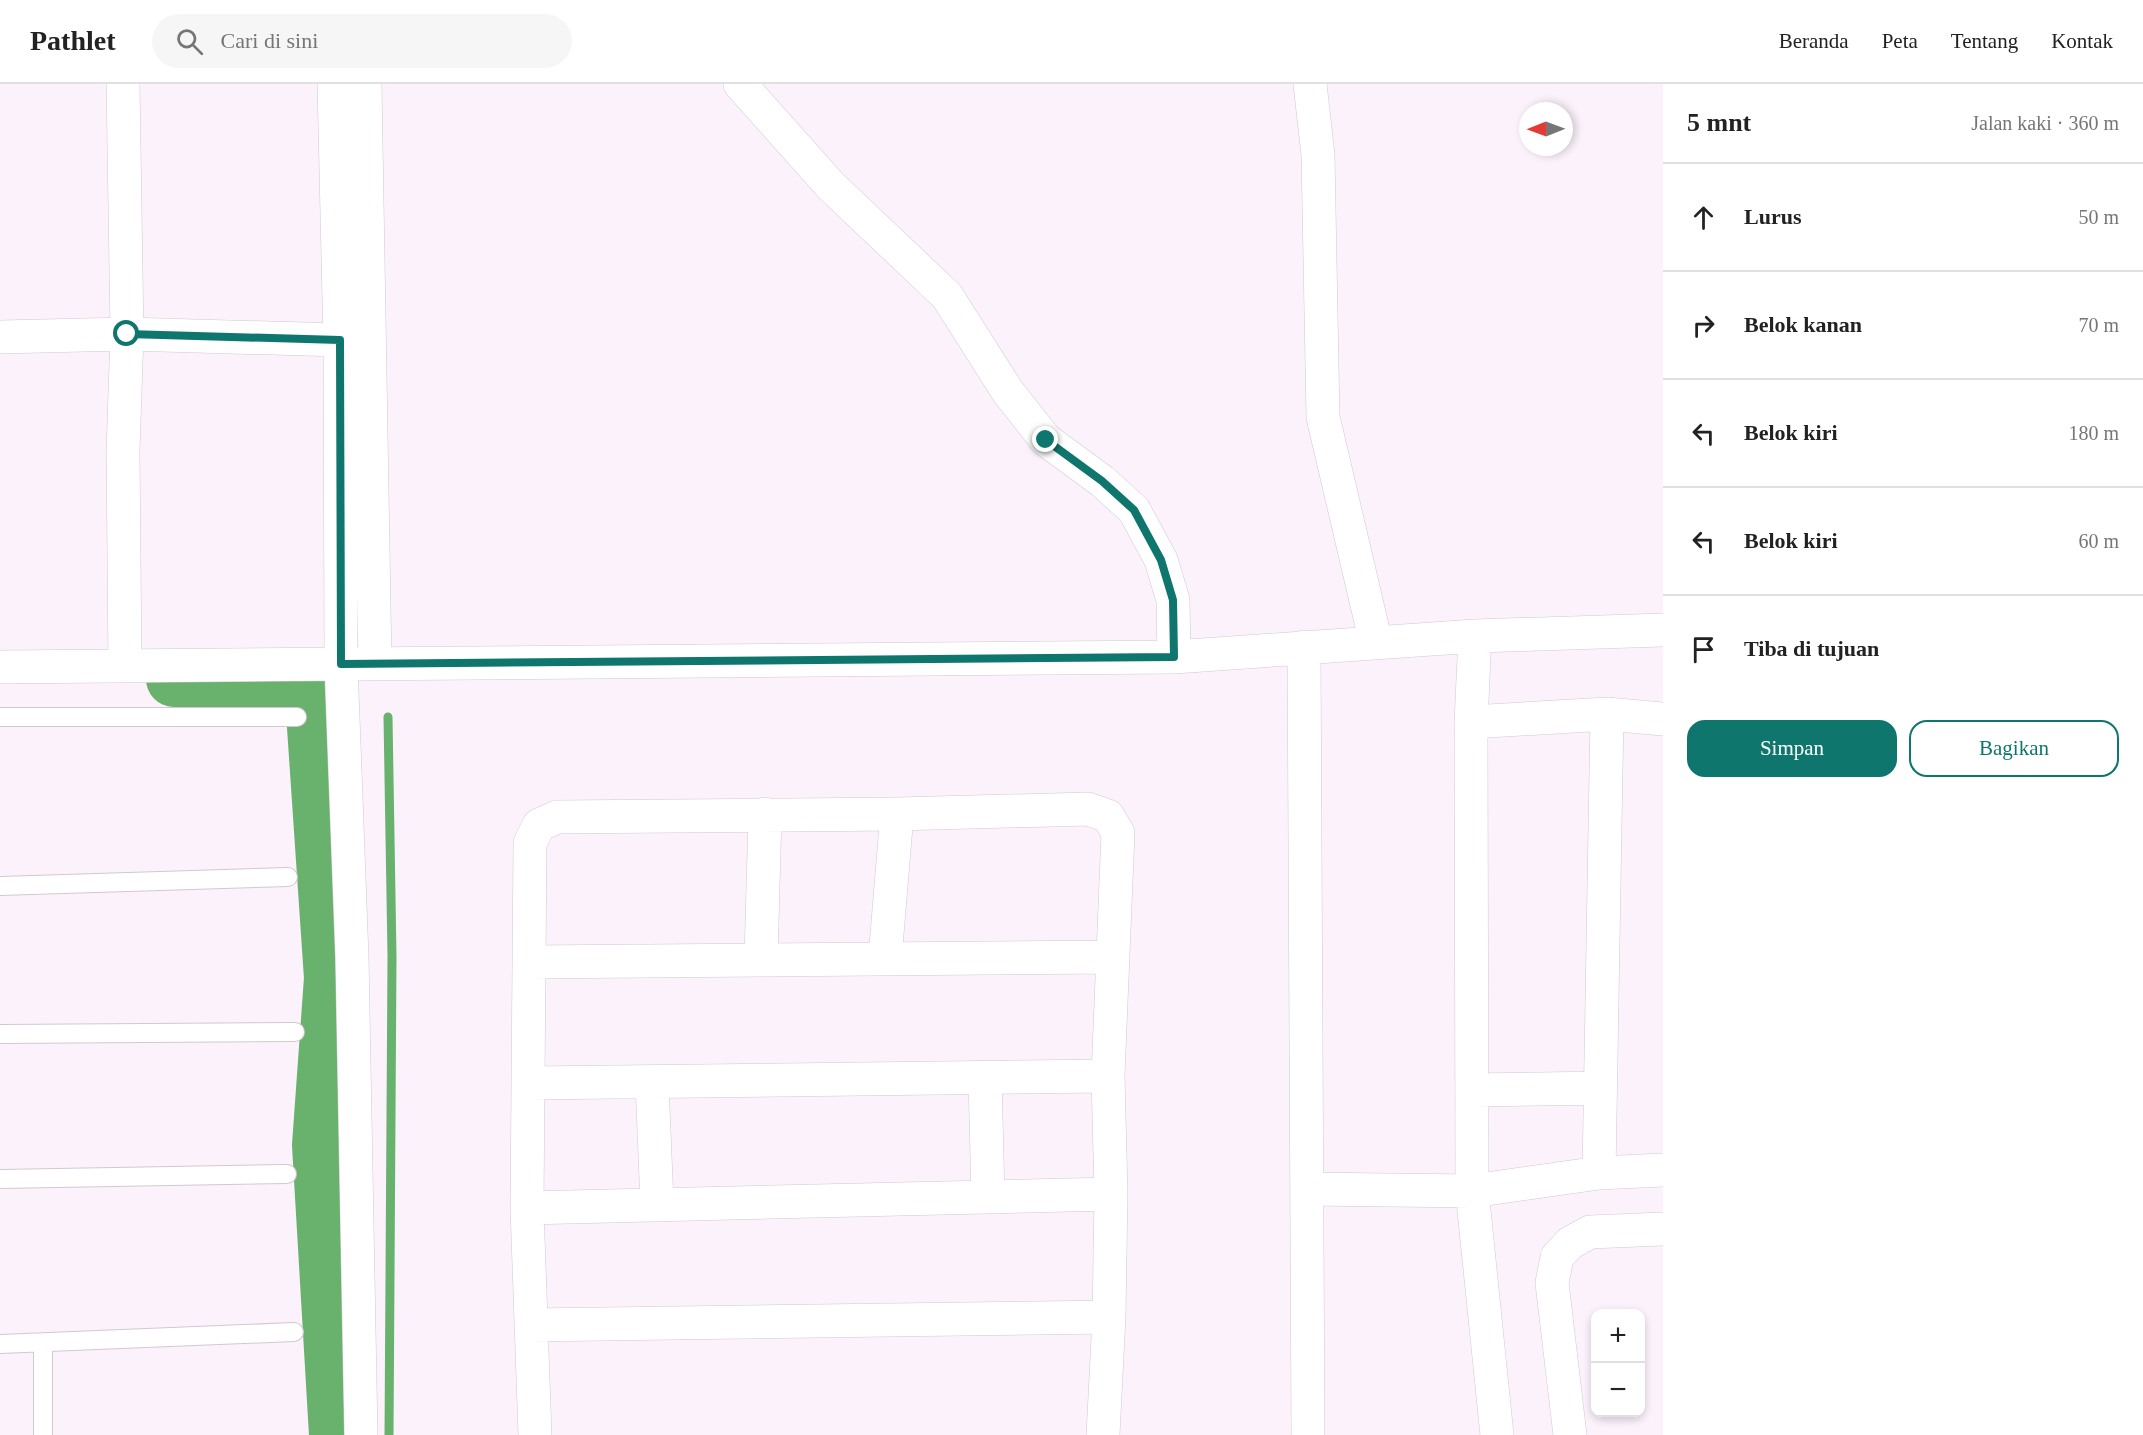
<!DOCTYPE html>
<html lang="id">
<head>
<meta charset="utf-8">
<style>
	body { margin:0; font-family:"Times New Roman",serif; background:#f6f6f6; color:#222 }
	.controls { position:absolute; right:18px; bottom:18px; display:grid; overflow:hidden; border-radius:12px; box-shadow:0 3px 9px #0003 }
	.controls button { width:54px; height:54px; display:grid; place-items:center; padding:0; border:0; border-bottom:2px solid #e0e0e0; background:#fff; color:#222; font:30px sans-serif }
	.compass { position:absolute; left:1519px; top:18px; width:54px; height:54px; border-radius:50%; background:#fff; box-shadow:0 3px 9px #0003; rotate:269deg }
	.stop { position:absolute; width:18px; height:18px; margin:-14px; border:4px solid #0f766e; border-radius:50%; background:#fff }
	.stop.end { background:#0f766e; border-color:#fff; box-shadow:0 2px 6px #0008 }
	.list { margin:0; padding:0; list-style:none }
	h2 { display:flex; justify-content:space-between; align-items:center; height:78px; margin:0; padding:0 24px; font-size:26px }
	h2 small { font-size:20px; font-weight:400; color:#767676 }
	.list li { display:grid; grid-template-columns:39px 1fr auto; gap:18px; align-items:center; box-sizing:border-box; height:108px; padding:0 24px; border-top:2px solid #e0e0e0 }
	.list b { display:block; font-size:22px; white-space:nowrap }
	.list em { font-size:20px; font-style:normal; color:#767676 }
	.actions { display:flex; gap:12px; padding:18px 24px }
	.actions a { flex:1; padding:14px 0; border:2px solid #0f766e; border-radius:18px; text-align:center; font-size:21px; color:#0f766e }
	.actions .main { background:#0f766e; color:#fff }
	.icon { flex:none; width:33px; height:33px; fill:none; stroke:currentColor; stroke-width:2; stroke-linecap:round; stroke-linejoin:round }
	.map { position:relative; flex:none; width:1663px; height:1351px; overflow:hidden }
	header { display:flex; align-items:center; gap:36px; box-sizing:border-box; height:84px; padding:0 30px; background:#fff; border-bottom:2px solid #e0e0e0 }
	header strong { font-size:28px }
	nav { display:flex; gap:33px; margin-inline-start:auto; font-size:21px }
	.search { width:420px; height:54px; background:#f6f6f6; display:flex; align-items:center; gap:15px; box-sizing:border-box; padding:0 21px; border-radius:33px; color:#767676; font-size:22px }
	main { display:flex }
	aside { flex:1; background:#fff }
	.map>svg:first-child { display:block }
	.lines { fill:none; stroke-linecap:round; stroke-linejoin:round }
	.stream { stroke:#69b26e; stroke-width:9 }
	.river { stroke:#69b26e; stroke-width:56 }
	.lane-casing { stroke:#d2c8d3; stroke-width:20 }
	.street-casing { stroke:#d2c8d3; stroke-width:34 }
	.lane { stroke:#fff; stroke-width:18 }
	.street { stroke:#fff; stroke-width:33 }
	.route { stroke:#0f766e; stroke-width:8 }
</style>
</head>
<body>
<header>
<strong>Pathlet</strong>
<div class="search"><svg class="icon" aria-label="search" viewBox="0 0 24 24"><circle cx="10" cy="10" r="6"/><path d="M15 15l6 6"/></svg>Cari di sini</div>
<nav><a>Beranda</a><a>Peta</a><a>Tentang</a><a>Kontak</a></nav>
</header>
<main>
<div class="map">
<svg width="1663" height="1351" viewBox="0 0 1663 1351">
	<rect width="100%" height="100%" fill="#fcf2fc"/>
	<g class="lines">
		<path class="stream" d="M388,633L392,872L389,1351"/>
		<path class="river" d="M174,595L312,599L332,894L320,1061L337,1351"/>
		<g class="lane-casing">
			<path id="lane" d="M0,633H297
				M0,802L288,793
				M0,950L295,948
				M0,1095L287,1090
				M43,1258V1351
				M0,1260L294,1248"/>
		</g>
		<g class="street-casing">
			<path id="street" d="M123,0L127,250L123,367L125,582
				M334,0L340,259L341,580L352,873L361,1351
				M365,0L375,580
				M740,0L831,102L947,212L1008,308L1046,356L1102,397L1134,426L1161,476L1173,516L1174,573
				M1310,0L1318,71L1323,333L1376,559
				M0,253L127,250L340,256
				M1475,552L1471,638L1472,1107L1497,1351
				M1304,563L1308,1351
				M0,583L1174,573L1475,552L1663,546
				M1471,638L1607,630L1663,635
				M885,874L897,730
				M761,876L765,730
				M531,878L1112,873
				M985,994L988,1113
				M652,998L657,1120
				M530,999L1108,992
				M1472,1006L1601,1004
				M1599,1089L1607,630
				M1307,1105L1472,1107L1599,1089L1663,1086
				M527,1124L1111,1110
				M531,1241L1109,1233
				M535,1351L527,1124L530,759L539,741L557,733L897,730L1088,725L1108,732L1118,749L1108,992L1111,1110L1109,1233L1103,1351
				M1570,1351L1552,1199L1557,1173L1570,1159L1590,1148L1663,1145"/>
		</g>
		<use href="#lane" class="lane"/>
		<use href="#street" class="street"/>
	</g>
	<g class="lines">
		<path class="route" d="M127,250L340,256L341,580L1174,573L1173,516L1161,476L1134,426L1102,397L1046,356"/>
	</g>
</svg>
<div class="controls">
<button>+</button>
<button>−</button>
</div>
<svg class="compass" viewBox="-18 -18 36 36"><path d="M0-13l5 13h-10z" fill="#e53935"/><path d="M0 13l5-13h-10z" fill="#767676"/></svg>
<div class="stop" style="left:127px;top:250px"></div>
<div class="stop end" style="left:1046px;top:356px"></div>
</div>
<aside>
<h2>5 mnt<small>Jalan kaki · 360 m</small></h2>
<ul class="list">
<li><svg class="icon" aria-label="ahead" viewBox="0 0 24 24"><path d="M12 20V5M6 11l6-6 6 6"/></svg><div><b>Lurus</b></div><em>50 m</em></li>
<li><svg class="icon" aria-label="right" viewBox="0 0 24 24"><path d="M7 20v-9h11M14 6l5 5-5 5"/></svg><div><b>Belok kanan</b></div><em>70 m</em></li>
<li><svg class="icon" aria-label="left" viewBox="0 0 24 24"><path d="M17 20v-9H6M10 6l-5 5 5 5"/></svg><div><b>Belok kiri</b></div><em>180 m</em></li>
<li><svg class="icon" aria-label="left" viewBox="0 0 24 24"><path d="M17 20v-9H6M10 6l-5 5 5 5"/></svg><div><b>Belok kiri</b></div><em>60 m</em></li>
<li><svg class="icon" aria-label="arrive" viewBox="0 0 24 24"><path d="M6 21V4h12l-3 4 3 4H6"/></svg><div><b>Tiba di tujuan</b></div></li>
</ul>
<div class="actions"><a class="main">Simpan</a><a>Bagikan</a></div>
</aside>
</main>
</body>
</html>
